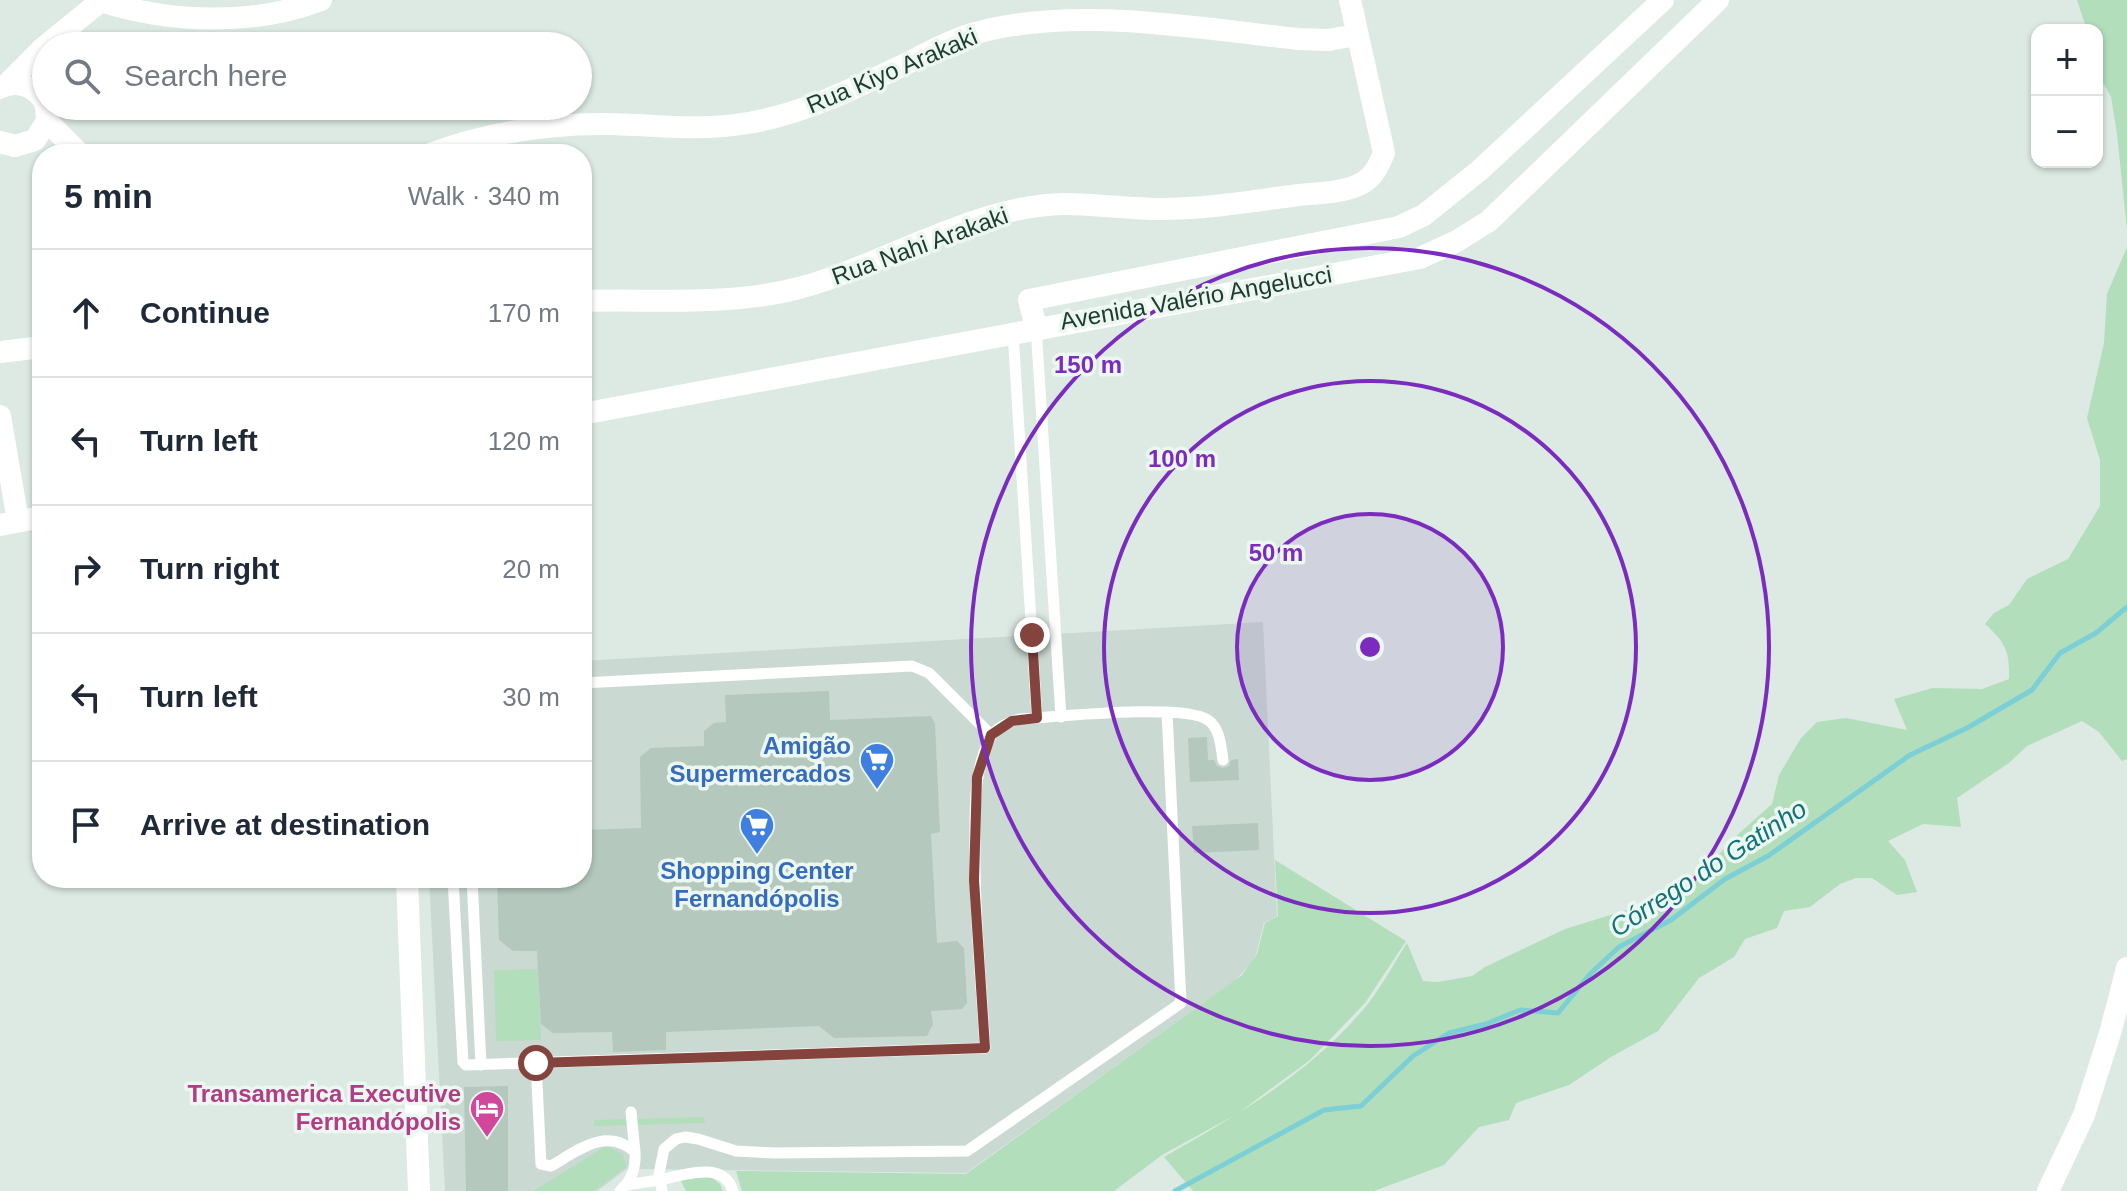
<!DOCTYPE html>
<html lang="en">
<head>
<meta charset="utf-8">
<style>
	body { margin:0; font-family:Arial,sans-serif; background:#f6f6f7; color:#1f2937 }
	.controls { position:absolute; right:24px; top:24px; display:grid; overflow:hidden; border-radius:16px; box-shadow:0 2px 6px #0004 }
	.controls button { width:72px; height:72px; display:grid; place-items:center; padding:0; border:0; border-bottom:2px solid #e0e1e3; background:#fff; color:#1f2937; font:40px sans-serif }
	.stop { position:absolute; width:24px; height:24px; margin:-18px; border:6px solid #84443d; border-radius:50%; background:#fff }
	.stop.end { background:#84443d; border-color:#fff; box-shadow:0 2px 8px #0008 }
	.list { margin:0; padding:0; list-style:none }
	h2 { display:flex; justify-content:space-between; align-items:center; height:104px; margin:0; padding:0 32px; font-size:34px }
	h2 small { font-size:26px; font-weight:400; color:#747a83 }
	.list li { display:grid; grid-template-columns:52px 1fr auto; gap:24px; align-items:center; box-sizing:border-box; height:128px; padding:0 32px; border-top:2px solid #e0e1e3 }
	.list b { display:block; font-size:30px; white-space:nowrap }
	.list em { font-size:26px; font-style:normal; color:#747a83 }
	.icon { flex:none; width:44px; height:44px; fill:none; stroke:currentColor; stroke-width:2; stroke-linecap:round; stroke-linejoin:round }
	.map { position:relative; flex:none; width:2127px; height:1191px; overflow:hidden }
	.search { position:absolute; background:#fff; box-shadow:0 2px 6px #0004; left:32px; top:32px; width:560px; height:88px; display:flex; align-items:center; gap:20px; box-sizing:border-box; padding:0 28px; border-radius:44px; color:#747a83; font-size:30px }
	.panel { position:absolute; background:#fff; box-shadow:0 2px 6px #0004; left:32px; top:144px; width:560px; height:744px; border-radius:32px }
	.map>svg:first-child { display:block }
	.built { fill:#cadad2 }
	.green { fill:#b2debb }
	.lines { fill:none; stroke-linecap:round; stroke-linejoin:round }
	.stream { stroke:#7dcfd6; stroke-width:5 }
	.building { fill:#b4c8be }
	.service { stroke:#fff; stroke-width:11 }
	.minor { stroke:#fff; stroke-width:22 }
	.route { stroke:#84443d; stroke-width:10 }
	.ring { fill:none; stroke:#7b2cbf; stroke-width:4 }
	.labels { text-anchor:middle; stroke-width:7; stroke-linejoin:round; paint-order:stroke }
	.street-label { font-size:24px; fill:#1d3b30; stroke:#edf7f1 }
	.shop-label { font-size:24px; font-weight:bold; fill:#366cbe; stroke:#edf7f1; text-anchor:end }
	.hotel-label { font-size:24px; font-weight:bold; fill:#b23c85; stroke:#edf7f1; text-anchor:end }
	.water-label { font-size:26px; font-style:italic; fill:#12727b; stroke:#edf7f1 }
	.centre { fill:#7b2cbf; stroke:#edf7f1; stroke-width:4 }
	.ring-label { font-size:24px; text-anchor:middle; font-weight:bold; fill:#7b2cbf; stroke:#edf7f1; stroke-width:7; stroke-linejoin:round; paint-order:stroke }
</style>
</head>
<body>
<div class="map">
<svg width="2127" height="1191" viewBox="0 0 2127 1191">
	<rect width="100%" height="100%" fill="#dceae3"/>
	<path class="built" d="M1263,622L1277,916L1264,923L1256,954L1251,964L1233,982L966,1173L634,1169H627L597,1191H445L429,878H582V661Z"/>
	<path class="green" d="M2077,0H2127V230L2117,134L2111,97L2102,81L2097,57V30H2087Z
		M2127,247V759L2122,761L2099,732L2082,721L2027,746L2009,763L1957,798L1961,827L1923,824L1888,841L1905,860L1917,892L1897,895L1872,878H1856L1840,884L1810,907L1784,911L1777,928L1745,939L1734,957L1699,978L1658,1031L1611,1057L1569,1085L1516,1103L1509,1120L1479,1127L1444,1165L1374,1191H1193L1164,1157C1238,1115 1312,1072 1367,1005C1382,986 1394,963 1407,943L1423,981L1438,982L1472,976L1485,967L1565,929L1643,905L1692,883L1734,838L1772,804L1779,775L1801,738L1817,722L1846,718L1907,730L1894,699L1933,688L1982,689L2009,679C2010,651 2005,642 1985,624L1994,613L2009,605L2027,579L2068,559L2100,506V460L2087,418L2104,343L2107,294Z
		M1275,860L1406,941L1365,1003L1310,1060L1237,1114L1162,1155L1114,1191H742L736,1171L966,1174L1242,975L1257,954L1265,923L1278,916Z
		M538,969L541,1040L496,1041L494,970Z
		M704,1117L705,1123L594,1126V1120Z
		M606,1146L623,1154L626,1167L594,1191H533Z
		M711,1177L720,1184L723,1191H686L680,1179Z"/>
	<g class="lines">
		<path class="stream" d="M1175,1191L1324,1110L1361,1106L1413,1056L1449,1033L1486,1024L1520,1010L1558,1013L1590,974L1619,947L1671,920L1725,879L1768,856L1910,755L1967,728L2032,690L2060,653L2096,633L2127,607"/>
	</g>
	<path class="building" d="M829,691L830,720L931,716L935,724L940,832L931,834L937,943L957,941L964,948L967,1003L962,1009L931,1011L933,1024L927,1036L834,1038L819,1026L666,1032V1050L613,1052L612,1032L553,1033L541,1024L537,951H513L499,940L497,878H582V830L641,828L640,757L651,748L704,746V731L714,723L726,722L725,695Z
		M1207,737L1208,760H1214L1217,766L1223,768L1229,766L1231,760L1238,759L1239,780L1190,782L1188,738Z
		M1258,823L1259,850L1194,853L1192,826Z
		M508,1086V1191H466L464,1087Z"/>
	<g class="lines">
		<path class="service" d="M1036,327L1061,717
			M1013,333L1037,718
			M582,683L912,666L929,673L991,735
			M453,878L463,1062L466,1065L985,1048C981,979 974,909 975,840C975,805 974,770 990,738C995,728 1010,721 1020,719C1055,717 1184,703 1208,720C1220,728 1221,747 1223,760
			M472,878L481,1065
			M536,1063L541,1164L551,1166C577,1151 607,1126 635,1152C636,1168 632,1180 620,1191
			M631,1112L635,1152
			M626,1185C637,1183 648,1182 659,1180C682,1176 723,1159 733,1191
			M662,1191L659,1174L664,1149L676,1139L685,1137L698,1139L736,1151L774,1153L967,1151L1181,1003L1167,712"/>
		<path class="minor" d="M101,1C169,23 254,26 321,0
			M6,85L43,48L102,0
			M0,88C18,78 38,88 46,105
			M47,121L80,154
			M0,142L15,146L35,140L47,121L46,106
			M430,154C487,133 542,124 602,124C652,124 697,132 748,123C803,114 855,88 906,64C927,53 949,41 972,34C1072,5 1196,28 1298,39L1328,40L1357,35
			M582,301C653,299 731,306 799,288C884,265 976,205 1064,204C1096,204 1128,209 1160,209C1207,209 1253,201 1299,195C1319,193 1346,193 1364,182C1375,175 1379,164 1384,153L1350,0
			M1036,327L1029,300L1399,227L1424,215L1480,170L1663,0
			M0,352L42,347
			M582,414L1420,258L1457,241L1489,221L1718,0
			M0,416L18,521
			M0,525L42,517
			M407,878L419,1191
			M2048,1191L2084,1115L2111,1030L2127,968"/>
	</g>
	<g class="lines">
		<path class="route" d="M536,1063L985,1048L974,880L977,777L991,735L1012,721L1037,718L1032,635"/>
	</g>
	<circle cx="1370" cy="647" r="133" fill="#7b2cbf" fill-opacity=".12"/>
	<g class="ring">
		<circle cx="1370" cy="647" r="133"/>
		<circle cx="1370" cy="647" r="266"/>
		<circle cx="1370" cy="647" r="399"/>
	</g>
	<defs>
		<g id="supermarket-pin" transform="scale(1.8)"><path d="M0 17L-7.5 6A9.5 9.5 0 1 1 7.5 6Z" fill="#3f7fe0" stroke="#edf7f1"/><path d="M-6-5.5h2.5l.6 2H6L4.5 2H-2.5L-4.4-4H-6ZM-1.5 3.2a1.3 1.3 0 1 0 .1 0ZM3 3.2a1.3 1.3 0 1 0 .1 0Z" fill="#fff"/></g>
		<g id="hotel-pin" transform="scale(1.8)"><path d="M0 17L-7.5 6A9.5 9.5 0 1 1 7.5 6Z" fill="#d1479c" stroke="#edf7f1"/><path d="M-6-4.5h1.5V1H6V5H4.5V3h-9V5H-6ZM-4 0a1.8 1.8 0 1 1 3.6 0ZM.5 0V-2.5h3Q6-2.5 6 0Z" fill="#fff"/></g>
	</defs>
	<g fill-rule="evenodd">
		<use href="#supermarket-pin" x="877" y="760"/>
		<use href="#supermarket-pin" x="757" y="825"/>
		<use href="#hotel-pin" x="487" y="1108"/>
	</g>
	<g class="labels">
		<g class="street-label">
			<text transform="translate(892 71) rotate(-23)" y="8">Rua Kiyo Arakaki</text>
			<text transform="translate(920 246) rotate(-20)" y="8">Rua Nahi Arakaki</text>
			<text transform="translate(1196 298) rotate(-10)" y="8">Avenida Valério Angelucci</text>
		</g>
		<g class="shop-label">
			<text x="851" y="754">Amigão<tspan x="851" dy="28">Supermercados</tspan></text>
			<text x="757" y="879" text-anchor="middle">Shopping Center<tspan x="757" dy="28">Fernandópolis</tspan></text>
		</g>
		<g class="hotel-label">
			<text x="461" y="1102">Transamerica Executive<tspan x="461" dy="28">Fernandópolis</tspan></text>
		</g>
		<g class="water-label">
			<text transform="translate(1708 868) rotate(-33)" y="9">Córrego do Gatinho</text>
		</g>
	</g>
	<circle cx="1370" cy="647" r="12" class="centre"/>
	<g class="ring-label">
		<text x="1088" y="373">150 m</text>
		<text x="1182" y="467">100 m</text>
		<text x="1276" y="561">50 m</text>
	</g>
</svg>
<div class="controls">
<button>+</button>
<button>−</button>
</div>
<div class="stop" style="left:536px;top:1063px"></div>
<div class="stop end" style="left:1032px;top:635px"></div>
<div class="search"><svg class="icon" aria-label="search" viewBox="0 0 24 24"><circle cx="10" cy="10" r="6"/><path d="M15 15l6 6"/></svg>Search here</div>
<section class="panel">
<h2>5 min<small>Walk · 340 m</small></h2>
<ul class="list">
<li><svg class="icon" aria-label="ahead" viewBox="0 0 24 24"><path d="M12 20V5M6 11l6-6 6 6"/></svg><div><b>Continue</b></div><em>170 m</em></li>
<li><svg class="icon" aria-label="left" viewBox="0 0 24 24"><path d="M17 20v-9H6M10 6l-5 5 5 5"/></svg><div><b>Turn left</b></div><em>120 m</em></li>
<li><svg class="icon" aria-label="right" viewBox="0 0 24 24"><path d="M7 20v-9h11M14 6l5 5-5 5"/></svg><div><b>Turn right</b></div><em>20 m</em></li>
<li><svg class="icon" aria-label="left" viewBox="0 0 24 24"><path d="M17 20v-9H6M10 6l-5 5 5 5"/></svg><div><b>Turn left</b></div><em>30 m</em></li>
<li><svg class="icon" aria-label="arrive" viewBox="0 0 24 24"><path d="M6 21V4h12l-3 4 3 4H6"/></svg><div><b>Arrive at destination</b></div></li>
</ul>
</section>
</div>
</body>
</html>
